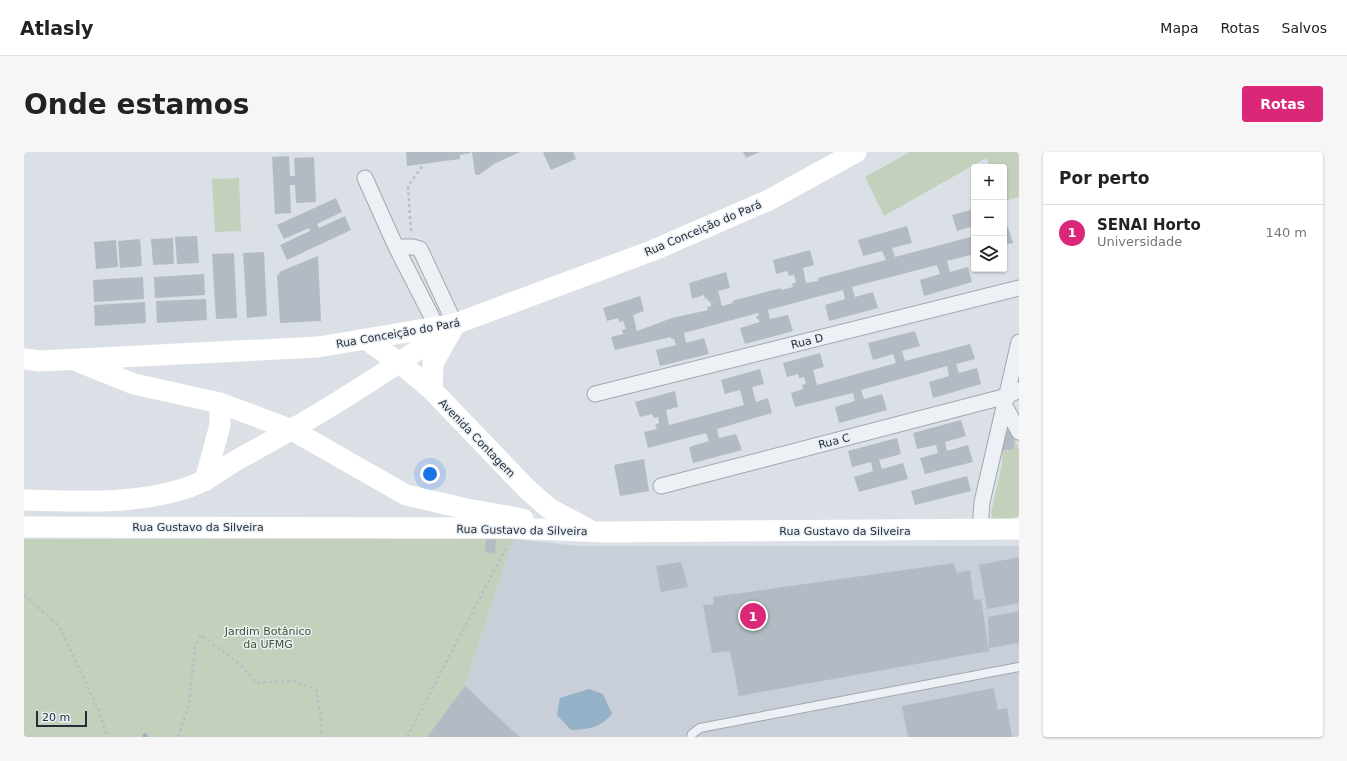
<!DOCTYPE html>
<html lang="pt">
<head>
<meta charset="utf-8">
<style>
	body { margin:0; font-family:"DejaVu Sans",sans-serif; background:#f6f6f6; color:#222 }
	.controls { position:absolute; right:12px; top:12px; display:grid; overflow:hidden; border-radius:4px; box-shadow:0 1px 3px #0004 }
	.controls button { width:36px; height:36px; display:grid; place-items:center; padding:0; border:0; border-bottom:1px solid #e0e0e0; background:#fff; color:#222; font:20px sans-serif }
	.scale { position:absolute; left:12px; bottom:10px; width:51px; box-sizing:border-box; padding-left:4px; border:2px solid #252f3c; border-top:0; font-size:11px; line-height:14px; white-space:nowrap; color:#252f3c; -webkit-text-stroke:3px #eaeff4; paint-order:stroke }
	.you { position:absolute; left:406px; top:322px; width:14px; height:14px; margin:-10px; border:3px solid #fff; border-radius:50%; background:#1a73e8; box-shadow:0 0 0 6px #1a73e833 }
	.badge { display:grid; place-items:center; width:26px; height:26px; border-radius:50%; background:#db2777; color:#fff; font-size:13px; font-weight:700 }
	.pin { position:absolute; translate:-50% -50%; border:2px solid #fff; box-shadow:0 1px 4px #0006 }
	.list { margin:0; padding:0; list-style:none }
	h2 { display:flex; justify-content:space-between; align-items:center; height:52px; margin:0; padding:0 16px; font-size:17px }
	h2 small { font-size:13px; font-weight:400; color:#767676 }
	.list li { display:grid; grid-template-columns:26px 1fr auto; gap:12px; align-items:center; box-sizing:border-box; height:56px; padding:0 16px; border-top:1px solid #e0e0e0 }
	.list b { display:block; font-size:15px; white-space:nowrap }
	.list p { margin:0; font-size:13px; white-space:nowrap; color:#767676 }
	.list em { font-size:13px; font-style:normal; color:#767676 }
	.icon { flex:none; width:22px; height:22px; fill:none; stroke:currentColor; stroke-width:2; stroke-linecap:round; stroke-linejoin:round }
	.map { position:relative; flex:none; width:995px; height:585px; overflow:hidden; border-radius:4px }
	header { display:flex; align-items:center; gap:24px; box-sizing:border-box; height:56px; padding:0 20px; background:#fff; border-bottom:1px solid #e0e0e0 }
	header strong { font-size:19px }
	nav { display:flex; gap:22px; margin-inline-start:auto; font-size:14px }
	.intro { display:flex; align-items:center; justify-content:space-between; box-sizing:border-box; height:96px; padding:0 24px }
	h1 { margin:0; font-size:28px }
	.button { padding:10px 18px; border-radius:4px; background:#db2777; color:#fff; font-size:14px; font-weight:700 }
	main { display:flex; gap:24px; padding:0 24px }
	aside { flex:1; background:#fff; border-radius:4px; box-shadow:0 1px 3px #0004 }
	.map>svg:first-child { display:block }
	.built { fill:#c9cfd8 }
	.green { fill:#c3d0bc }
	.water { fill:#94b1c8 }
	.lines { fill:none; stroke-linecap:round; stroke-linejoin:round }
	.stream { stroke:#94b1c8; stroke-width:5 }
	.building { fill:#b2bac3 }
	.lane-casing { stroke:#a1a7b0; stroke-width:10 }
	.street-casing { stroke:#a1a7b0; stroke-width:17 }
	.path { stroke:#b9bec4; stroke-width:2.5; stroke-dasharray:3 3; stroke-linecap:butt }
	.lane { stroke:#edf0f4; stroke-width:8 }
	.street { stroke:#edf0f4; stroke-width:15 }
	.secondary { stroke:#fff; stroke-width:21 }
	.labels { text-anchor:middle; stroke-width:3; stroke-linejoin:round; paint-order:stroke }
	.street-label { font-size:11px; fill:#252f3c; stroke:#eaeff4 }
	.park-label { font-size:11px; fill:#3c5832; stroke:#eaeff4 }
</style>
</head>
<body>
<header>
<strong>Atlasly</strong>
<nav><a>Mapa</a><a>Rotas</a><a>Salvos</a></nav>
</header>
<div class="intro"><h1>Onde estamos</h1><a class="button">Rotas</a></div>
<main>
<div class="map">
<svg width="995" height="585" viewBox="0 0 995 585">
	<rect width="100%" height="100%" fill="#dbe0e6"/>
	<path class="built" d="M489,387L555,394H995V585H403L441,534Z"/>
	<path class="green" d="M886,0H995V45L980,49V15H966L962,6L860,64L841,25Z
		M215,26L217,79L191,80L188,27Z
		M985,270L995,299V363L989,367H969L967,361L978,312V286Z
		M0,387H489L441,534L403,585H0Z"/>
	<path class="water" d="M565,537L579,542L588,562C577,575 564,578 547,578L533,563L536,546Z"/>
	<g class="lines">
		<path class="stream" d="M121,585V584"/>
	</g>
	<path class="building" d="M382,0H447V1L436,3V7L383,14Z
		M448,0H496L470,12L455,23L451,22Z
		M521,0H549L552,7L527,18L519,1Z
		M719,0H736L722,6Z
		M265,4L266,24H271L270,6L290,5L292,50L272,51L271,33H266L267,61L251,62L248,5Z
		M312,46L318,60L293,72L295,76L321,64L327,78L263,108L256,93L286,79L285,76L260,87L253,73Z
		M950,57V74L933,79L928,63Z
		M883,74L888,91L868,96L871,105L950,84V102L923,109L926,120L944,115L948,130L900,144L896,128L916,122L913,113L828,135L831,145L849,140L854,156L805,169L801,153L821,147L819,138L744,158L746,167L764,163L769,179L721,192L716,176L736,170L732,165L735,163L734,161L660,181L662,191L680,186L685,202L636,214L632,198L652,193L650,187H647V185L591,198L587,185L599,182L598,178L602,177L599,169L595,170L594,166L583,169L579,156L616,144L620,159L609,163L613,179L648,166L684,158L683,155L687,154L686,149H684L683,146L681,147L680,143L668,147L665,131L702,120L706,136L694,139L698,154L709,151L708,149L757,136V138L769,135L768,132L772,130L770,123L765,124L763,119L752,122L749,108L786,98L790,113L779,116L782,131L794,129V126L862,108L858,99L839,104L834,88Z
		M984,75L989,91L980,93V76Z
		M173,84L175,111L153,112L151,85Z
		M149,86L150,112L129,113L127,87Z
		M116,87L118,114L96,116L94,89Z
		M92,88L94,115L72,117L70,90Z
		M240,100L243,164L223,166L219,101Z
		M210,101L213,166L192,167L188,102Z
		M294,104L297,169L256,171L253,123L256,122L255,120Z
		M180,122L181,143L131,146L130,125Z
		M119,125L120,147L70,150L69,128Z
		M182,147L183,168L133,171L132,149Z
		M121,150L122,171L71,174L70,153Z
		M891,179L896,194L878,199L881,209L946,192L951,207L932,212L935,221L953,216L957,232L909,246L905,230L925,224L923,214L837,238L840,247L858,242L863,258L815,271L811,255L831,249L829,241L771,255L767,241L779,237L778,233L782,232L780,225L775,226L774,222L763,225L759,211L796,201L800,215L789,218L793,233L872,211L869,202L849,208L844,191Z
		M736,217L740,232L728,235L732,250L744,246L748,261L693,277L695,286L712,282L718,298L669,311L665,295L685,289L682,281L624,296L620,280L633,277L631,273L635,271L634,265L630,266L628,262L616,265L611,250L651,239L654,255L642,258L645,273L720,253L716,238L701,242L697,228Z
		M937,268L942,284L921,290L923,299L944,293L949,310L901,322L896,306L914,301L912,293L893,297L889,281Z
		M977,279H989L990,297L978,298Z
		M873,286L877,302L855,308L858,317L879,311L884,327L835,340L830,325L849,319L847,310L828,315L824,299Z
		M620,307L625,339L596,344L590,313Z
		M943,324L947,339L891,353L887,339Z
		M462,387L472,388L471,402L461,400Z
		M995,405V451L963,457L955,413Z
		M657,410L664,435L637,440L632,414Z
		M930,411L933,421L946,418L950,448L957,447L965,499L715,544L706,499L688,501L679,453L690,452L689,445Z
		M995,459V491L965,496L964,465Z
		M441,534L489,579L496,585H403Z
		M970,536L974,558L983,556L988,585H884L878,554Z"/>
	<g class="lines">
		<g class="lane-casing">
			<path id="lane" d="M667,585L668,582L676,576L995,515"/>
		</g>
		<g class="street-casing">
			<path id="street" d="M341,26L372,95L413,175
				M372,95H389L396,97L431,172
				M571,242L995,136
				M981,254L995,280
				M637,334L983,244L995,238
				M956,378L958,350L995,190"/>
		</g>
		<path class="path" d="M387,79L384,34L399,13
			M0,443L35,474L75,559L83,585
			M154,585L165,552L171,494L177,483L217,513L232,531L269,529L292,537L297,566V585
			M383,585L483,394"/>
		<use href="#lane" class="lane"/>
		<use href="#street" class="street"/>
		<path class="secondary" d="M343,188L382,216L408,238L503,337L526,357L564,377
			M0,207L16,209L294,195L431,172L630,98L745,48L832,0
			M55,210L110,232L196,251L268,278L382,343L443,357L499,367
			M408,238L409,211L429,176
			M181,329L196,273V251
			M0,348C53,349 108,353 159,337C182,331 199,315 220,304C291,266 360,222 426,176
			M0,375L487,376L580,380L995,377"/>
	</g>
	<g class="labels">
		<g class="street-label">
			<text transform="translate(679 76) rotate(-23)" y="4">Rua Conceição do Pará</text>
			<text transform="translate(374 181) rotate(-10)" y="4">Rua Conceição do Pará</text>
			<text transform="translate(783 189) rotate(-14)" y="4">Rua D</text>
			<text transform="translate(453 286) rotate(46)" y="4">Avenida Contagem</text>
			<text transform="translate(810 289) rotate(-14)" y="4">Rua C</text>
			<text x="174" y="379">Rua Gustavo da Silveira</text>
			<text transform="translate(498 378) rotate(1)" y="4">Rua Gustavo da Silveira</text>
			<text x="821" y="383">Rua Gustavo da Silveira</text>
		</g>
		<g class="park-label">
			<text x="244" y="483">Jardim Botânico<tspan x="244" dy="13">da UFMG</tspan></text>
		</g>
	</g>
</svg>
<div class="controls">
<button>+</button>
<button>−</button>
<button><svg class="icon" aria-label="layers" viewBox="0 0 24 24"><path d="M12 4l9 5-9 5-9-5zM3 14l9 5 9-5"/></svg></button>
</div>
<div class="scale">20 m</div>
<div class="you"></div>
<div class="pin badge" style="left:729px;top:464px">1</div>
</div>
<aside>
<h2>Por perto<small></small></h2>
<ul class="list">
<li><span class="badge">1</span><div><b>SENAI Horto</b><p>Universidade</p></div><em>140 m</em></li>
</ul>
</aside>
</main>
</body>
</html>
